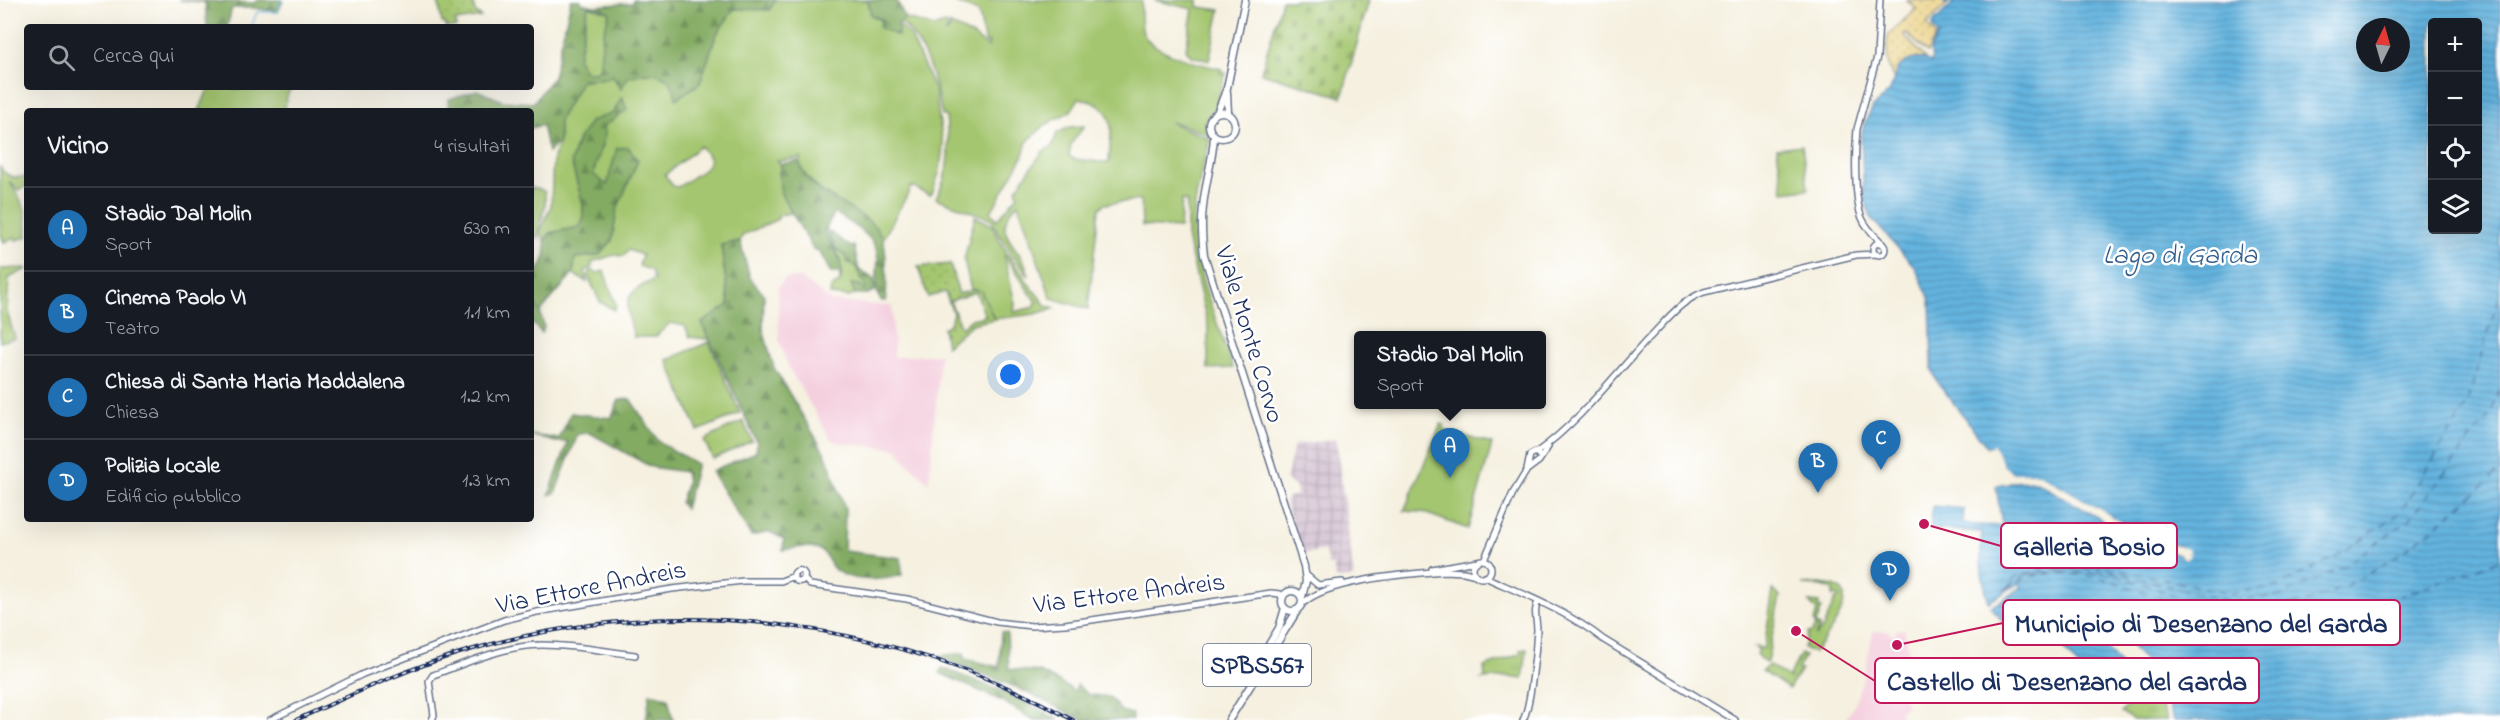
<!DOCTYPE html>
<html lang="it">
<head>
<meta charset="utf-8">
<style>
	body { margin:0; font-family:"Indie Flower",sans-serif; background:#242831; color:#f1f3f6 }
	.controls { position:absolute; right:18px; top:18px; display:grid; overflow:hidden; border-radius:6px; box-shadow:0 6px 24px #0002 }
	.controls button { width:54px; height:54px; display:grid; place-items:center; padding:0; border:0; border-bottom:2px solid #363941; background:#171b24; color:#f1f3f6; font:30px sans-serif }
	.compass { position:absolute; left:2356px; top:18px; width:54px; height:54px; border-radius:50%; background:#171b24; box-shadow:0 6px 24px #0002; rotate:5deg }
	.you { position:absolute; left:1011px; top:375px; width:21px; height:21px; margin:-15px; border:4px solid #fff; border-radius:50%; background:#1a73e8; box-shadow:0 0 0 9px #1a73e833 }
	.badge { display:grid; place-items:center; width:39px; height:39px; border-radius:50%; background:#1f6fb2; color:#fff; font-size:20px; font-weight:700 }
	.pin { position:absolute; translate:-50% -50px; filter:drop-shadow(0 2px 3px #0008) }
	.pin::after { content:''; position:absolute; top:32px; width:21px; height:18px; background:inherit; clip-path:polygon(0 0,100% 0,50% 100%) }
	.popup { position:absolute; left:1354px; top:331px; width:192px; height:78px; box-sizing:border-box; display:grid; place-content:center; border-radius:6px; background:#171b24; filter:drop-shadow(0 2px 4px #0005); font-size:20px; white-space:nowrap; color:#9ea1a6 }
	.popup b { font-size:22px; color:#f1f3f6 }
	.popup::after { content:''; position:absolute; left:50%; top:100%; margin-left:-12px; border:12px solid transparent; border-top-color:#171b24 }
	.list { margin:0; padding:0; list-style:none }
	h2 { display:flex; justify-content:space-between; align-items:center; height:78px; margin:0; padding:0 24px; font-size:26px }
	h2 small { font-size:20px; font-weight:400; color:#9ea1a6 }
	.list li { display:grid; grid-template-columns:39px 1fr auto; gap:18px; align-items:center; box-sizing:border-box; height:84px; padding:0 24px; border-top:2px solid #363941 }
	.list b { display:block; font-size:22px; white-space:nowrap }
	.list p { margin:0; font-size:20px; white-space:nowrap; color:#9ea1a6 }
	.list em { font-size:20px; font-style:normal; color:#9ea1a6 }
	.icon { flex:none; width:33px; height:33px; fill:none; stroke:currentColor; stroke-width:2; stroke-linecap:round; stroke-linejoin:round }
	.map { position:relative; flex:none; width:2500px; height:720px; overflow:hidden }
	.search { position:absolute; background:#171b24; box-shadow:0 6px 24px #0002; left:24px; top:24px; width:510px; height:66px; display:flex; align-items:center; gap:15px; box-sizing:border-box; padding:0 21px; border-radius:6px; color:#9ea1a6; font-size:22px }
	.panel { position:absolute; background:#171b24; box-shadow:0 6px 24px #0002; left:24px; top:108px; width:510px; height:414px; border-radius:6px }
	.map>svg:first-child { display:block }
	.built { fill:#f4cfde }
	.industrial { fill:url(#industrial-grid) }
	.grass { fill:#a4c66f; stroke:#607a66; stroke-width:1.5; fill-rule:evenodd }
	.forest { fill:url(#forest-firs); stroke:#4f6d60; stroke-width:1.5; fill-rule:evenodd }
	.sand { fill:url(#sand-dots); stroke:#84847e; stroke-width:1.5 }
	.cemetery { fill:url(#cemetery-stones); stroke:#607a66; stroke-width:1.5 }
	.park { fill:url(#park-tufts); stroke:#607a66; stroke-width:1.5 }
	.garden { fill:url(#garden-dots); stroke:#607a66; stroke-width:1.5; fill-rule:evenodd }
	.water { fill:url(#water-rules); stroke:#40729e; stroke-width:1.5; fill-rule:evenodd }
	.pier { fill:#f5f0df }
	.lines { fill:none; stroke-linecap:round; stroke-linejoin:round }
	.stream { stroke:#64b4df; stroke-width:1.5 }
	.ferry { stroke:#355e8b; stroke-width:1.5; stroke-dasharray:8 6; stroke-linecap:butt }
	.secondary-casing { stroke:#67738b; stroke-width:8 }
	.primary-casing { stroke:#67738b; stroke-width:9 }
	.secondary { stroke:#fff; stroke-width:5 }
	.primary { stroke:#fff; stroke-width:6 }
	.rail-casing { stroke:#1b2f5e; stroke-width:4 }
	.rail { stroke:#fff; stroke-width:1.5; stroke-dasharray:4.5; stroke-linecap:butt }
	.labels { text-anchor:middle; stroke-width:5; stroke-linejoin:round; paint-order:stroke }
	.shield { fill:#fff; stroke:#5f6d8e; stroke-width:1.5 }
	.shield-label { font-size:24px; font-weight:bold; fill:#1b2f5e }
	.street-label { font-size:26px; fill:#1b2f5e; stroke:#fff }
	.water-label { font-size:27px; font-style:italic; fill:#355e8b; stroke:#fff }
	.leader { fill:none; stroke:#c2185b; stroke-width:2 }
	.callout-dot { fill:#c2185b; stroke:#fff; stroke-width:2 }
	.callout { fill:#fff; stroke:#c2185b; stroke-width:2 }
	.callout-label { font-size:27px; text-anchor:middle; font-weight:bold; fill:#1b2f5e }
</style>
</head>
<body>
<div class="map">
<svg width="2500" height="720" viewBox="0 0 2500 720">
	<defs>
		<pattern id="industrial-grid" width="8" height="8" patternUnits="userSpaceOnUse" patternTransform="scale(1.5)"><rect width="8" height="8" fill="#d0bdce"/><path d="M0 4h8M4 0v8" fill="none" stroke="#a89aaa"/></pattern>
		<pattern id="forest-firs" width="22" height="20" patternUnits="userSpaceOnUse" patternTransform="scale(1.5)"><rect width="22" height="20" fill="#83ab62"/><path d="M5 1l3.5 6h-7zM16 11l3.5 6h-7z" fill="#6a8c54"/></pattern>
		<pattern id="sand-dots" width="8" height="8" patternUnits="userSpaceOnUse" patternTransform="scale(1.5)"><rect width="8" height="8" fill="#eeda9e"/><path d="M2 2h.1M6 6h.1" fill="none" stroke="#ccbb8a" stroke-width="1.8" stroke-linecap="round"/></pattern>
		<pattern id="cemetery-stones" width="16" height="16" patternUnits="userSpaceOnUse" patternTransform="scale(1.5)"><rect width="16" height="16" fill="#a4c66f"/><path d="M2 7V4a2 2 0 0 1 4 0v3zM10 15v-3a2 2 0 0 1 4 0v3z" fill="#8daa63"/></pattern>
		<pattern id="park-tufts" width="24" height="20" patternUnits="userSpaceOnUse" patternTransform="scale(1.5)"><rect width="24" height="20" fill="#a4c66f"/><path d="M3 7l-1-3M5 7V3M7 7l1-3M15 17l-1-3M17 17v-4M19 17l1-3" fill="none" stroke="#8daa63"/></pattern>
		<pattern id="garden-dots" width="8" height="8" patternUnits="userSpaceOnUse" patternTransform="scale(1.5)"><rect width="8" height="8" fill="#a4c66f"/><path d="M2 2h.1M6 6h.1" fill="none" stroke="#8daa63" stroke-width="1.8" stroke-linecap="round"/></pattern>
		<pattern id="water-rules" width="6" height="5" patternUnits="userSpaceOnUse" patternTransform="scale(1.5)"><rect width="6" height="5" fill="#64b4df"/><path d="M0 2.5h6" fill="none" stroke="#5293b8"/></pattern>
	</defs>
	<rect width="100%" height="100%" fill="#fff"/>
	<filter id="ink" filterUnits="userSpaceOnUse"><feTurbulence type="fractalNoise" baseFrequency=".0167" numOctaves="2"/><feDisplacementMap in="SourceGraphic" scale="12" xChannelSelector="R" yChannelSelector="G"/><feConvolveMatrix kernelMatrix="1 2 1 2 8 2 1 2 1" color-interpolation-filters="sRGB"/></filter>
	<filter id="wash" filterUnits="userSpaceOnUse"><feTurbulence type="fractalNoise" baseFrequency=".008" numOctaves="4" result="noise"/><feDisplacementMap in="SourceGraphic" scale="24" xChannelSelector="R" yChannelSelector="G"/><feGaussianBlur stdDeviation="1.35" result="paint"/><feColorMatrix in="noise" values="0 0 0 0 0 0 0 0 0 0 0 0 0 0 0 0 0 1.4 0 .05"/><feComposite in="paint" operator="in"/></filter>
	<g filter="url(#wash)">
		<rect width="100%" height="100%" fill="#f5f0df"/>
		<path class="built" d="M786,278H801L831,301L892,306L894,357L940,354L929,483L903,458L898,449L835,442L830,438L789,368L779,341L778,287Z
			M1904,629L1914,674L1902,679L1907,692L1903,694L1907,707L1900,710V716H1888V720H1845L1854,705L1863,679L1873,631H1889L1890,635L1896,634V630Z"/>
		<path class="industrial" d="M1336,439L1354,577L1341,579L1335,577L1333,565H1328L1325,550L1302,554L1285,503L1288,497L1297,495L1296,487L1286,480L1294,445Z"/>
		<path class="grass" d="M775,0H868L871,15L898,30V24L911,37L935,91L943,145L940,170L932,194L929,195L912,186L883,239C878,233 874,225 868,221C847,205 805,189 799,161L801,158L778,161L781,164C777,184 782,196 792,213L779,215L778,219L743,235L740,241L721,245L729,305L702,323L708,339L690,337L685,326L670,323L655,337H634C626,304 619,295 654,280L651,270L639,266L642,255L628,250L624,256L614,255L592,262V267L585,271L587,282L573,274L575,258L599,255L612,241L617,209L638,160L606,186L593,174L605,135L604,126L623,98L613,113L591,121L578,140L571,161L583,204V220L580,227L550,233L545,241L540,231L551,206L553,157L559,142V120L582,80L609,78L612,75L628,77L647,71L665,76L675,88L676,98L700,83L716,35L734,8L770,10ZM700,146L710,159L706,168L678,187L673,186L665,175Z
			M949,0H1142C1141,10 1140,23 1143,33C1150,52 1202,65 1222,69L1220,73H1226L1216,106L1205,123L1209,135L1183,125L1170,122L1210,139C1204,166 1194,193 1194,221C1194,271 1217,321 1233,368L1208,369V326L1187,237V201L1182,200L1180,228L1142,226L1141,200L1104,204L1099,209L1088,309L1051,298L1018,203C985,235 1024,245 1029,276C1015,258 1002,242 991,219L936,198C951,173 949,145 946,117L942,115C935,82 927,45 900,22L905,18L934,27L946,24L948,28L945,34L950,29L949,24L972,35L988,47L989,42L986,43C981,37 983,23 978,12ZM1079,98C1121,108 1110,128 1109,163L1074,159L1069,156L1071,144L1084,126L1070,127L1057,133L1052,147L1043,151L1016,189L1018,195L997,220L991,212L1022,158L1027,142L1045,125L1071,111Z
			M1154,0H1198V7L1220,10L1209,60L1191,56L1186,49L1193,9Z
			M588,6L610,12L603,34L600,66L597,72H585L578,58Z
			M209,87L255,90L267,87H293L288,93L284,111H199Z
			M1802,145L1808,189L1783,192L1777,148Z
			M0,167C6,177 16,179 27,176V186L18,190L9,181C25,208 27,204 27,237L16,240L15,238L4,242L0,232Z
			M531,187L544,191C549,210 537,220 539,238L531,234Z
			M975,216L992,225L1002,245L1029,284L1046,306L1056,308L1035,314L994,319L981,291L971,290L964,260ZM1004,254L1036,302L1034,307L1014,312L1015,304Z
			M826,227L836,249L855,265L867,289L863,291L852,285L855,294L850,297L830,295L831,288L840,282V258L823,231Z
			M24,268L27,269L9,278L7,312L15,338L0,342V269Z
			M591,270L598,273L604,271L616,305L614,310L600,302L588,276Z
			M709,342L740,413L698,431L667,360Z
			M743,421L752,441L713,459L704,440Z
			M1441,424L1445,425L1443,430L1492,444L1468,529L1422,512L1404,511Z
			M1820,584C1828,585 1837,585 1842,591C1853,604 1822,642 1814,653L1804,648L1808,633L1812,632L1816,626L1814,622L1817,611L1809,602L1819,603L1818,607L1822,608L1816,624L1820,626L1815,636L1823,628L1835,600L1839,597L1837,595L1833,596V590L1823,586L1802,585Z
			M1773,590L1780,596L1767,662L1765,663L1757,654L1759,650L1755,647L1764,648Z
			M1801,654L1805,656L1798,669L1801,670L1789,689L1762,671L1769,665L1790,679L1789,676Z"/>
		<path class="forest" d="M179,0L255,3L257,0H283L278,12L254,8H232L227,27H207L205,2Z
			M571,0H581V3L594,6L632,3L633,0H775L770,10L734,9L716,35L700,83L676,99C672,70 651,70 628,77L621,89L612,75L609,78L582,80L559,120V142L548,152L542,125L531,128V111H448L449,99L477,90L503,101L533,103L553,77ZM588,6L610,12L603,34L600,66L597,72H585L578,58Z
			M868,0H897L905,18L898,24V36L879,27L881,19L871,15Z
			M622,97L627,110L604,126L605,135L593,174L607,185L617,148L628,147L638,160L617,209L612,241L599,255L575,258L573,274L540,312L544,327L542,333L531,322C531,311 529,298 531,287C535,269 549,264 545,241L550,233L579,227L583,220V204L571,161L578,140L591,121L613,113Z
			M799,161C806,199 872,208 883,239C887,251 887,288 886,301H881C870,285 883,263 875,246C868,232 847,221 835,213L824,231C833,251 846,259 840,283V273H831L819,251L813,249L781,194L779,174L781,164Z
			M830,232L851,247L854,246L859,270L874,279L875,291L868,294H855L851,284L860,285L863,290L866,289L855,265L846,262L845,256L836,249L828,233Z
			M740,241L750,278L764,295L763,329L774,368L826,455L845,508L844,551L901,558L902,575C883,580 851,584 834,569C830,565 828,558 824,553C813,543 796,548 783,550L784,539L770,532L751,536L711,471L756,452L757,443L702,323L729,305L721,245Z
			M630,399L659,442L697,464L685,509L680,503L687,482L685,472L651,467L590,433L578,434L555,493L549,495L568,442H555L531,435L559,439L571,413L611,418L619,400Z
			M1001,632L1007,633L1009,669L1040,672L1075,691L1077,685L1088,694L1109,697L1121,711L1132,714V720H1083L1018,688L936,656L964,653L965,659L999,667Z
			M942,668L1012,695L1060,720H1034L1002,701L940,673Z
			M650,693L668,698L673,720H646Z"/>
		<path class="sand" d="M1907,0H1943L1946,5L1927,24L1936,36L1927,53L1907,33L1904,35L1925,58L1910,60L1897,69L1895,81C1888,70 1885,48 1888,35L1916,9Z"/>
		<path class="cemetery" d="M1282,0H1369L1342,97L1261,73Z"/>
		<path class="park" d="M1527,649L1523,679L1509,677L1482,679L1485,677L1484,667L1521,654L1520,650Z
			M2152,685L2167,720H2133L2121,712Z"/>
		<path class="garden" d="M438,0H473L475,12L481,17L456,21V27H446L445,23H442Z
			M950,264L959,294L975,289L981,291L994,319L972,324L946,346L943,328L950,324L953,313L945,292L928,297L918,267ZM976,292L985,316L972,319L961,328L950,301Z"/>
		<path class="water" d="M1943,0H2500V720H2174L2155,674L2094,602H2081L2073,609L2126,671L2100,694L2042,622L2046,618L2040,611L2018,629L2020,632L2014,636L1991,607L2022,587L2019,583L1989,602C1981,577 1979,558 1982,532L1930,529L1933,506L1964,509L1963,524L2002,526L1996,486L2010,484V482L2035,481L2147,546L2180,555L2184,559L2190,555L2179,546L2150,539L2038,473H2013L2004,466L1993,445L1987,447L1936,380L1932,369L1930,299L1915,267L1872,219L1864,199L1861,137L1864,124L1873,107L1890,91L1897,69C1905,60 1920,55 1930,62L1932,59L1930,49L1938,34L1933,28V23L1953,3L1951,1L1946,5ZM2432,22H2478V230H2432ZM2365,27H2401V63H2365Z"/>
		<path class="pier" d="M1993,444L2004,466L2013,473H2038L2150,539L2188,549L2190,556L2184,559L2180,555L2187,556L2188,553L2148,542L2037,476H2011L2001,467L1992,449L1991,445Z"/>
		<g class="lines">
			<path class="stream" d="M251,27L257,12H277L281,0"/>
			<path class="ferry" d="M2027,574L2067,569H2086L2113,572L2229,601L2281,596L2346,565L2410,519L2490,414L2500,388
				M2008,587C2021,574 2037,573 2054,572C2072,571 2091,572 2109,575C2147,581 2183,603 2221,611C2233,613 2250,612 2262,611C2357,600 2432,532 2500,470
				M2006,590C2033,567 2072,573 2105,579L2220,617L2292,623L2379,604L2500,560
				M2004,592L2014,578L2026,573L2047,568L2087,566L2113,569L2231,593L2277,587L2340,554L2400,513L2466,406L2500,293"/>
		</g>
	</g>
	<g filter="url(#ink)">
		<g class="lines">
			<g class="secondary-casing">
				<path id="secondary" d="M1880,0L1877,57L1857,129C1855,150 1854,200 1862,218C1866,228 1875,236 1882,243
					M1873 249a6 6 0 1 1 12 0a6 6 0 1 1-12 0Z
					M1537,452C1579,422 1613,377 1648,339C1666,321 1680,301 1704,292L1856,255L1876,254
					M1527,470L1539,461L1548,447
					M1484,560L1513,493L1527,470L1530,455L1536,452L1541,458
					M1473 569a9 9 0 1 1 18 0a9 9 0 1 1-18 0Z
					M1432,569L1477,561
					M793.5 576a5.5 5.5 0 1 1 11 0a5.5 5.5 0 1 1-11 0Z
					M1305,574L1318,585L1342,582
					M1485,577C1525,595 1569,612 1604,640L1735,720
					M804,579L810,585L907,599L997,622L1032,626L1065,624L1271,593L1280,594L1283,598
					M1302,604C1328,579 1410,574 1446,571L1464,572L1476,575
					M270,720L363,674L504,620L537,612L672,589L743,581H781L794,576
					M432,720L434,715L429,681L433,675C467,663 505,645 542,645C572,645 605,651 635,655
					M1523,720C1531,706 1536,648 1537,630C1537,620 1533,610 1538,602"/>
			</g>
			<g class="primary-casing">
				<path id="primary" d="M1227,92L1228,113
					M1209 125a13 13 0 1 1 26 0a13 13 0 1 1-26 0Z
					M1217,113L1227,88L1245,0
					M1214,136C1213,160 1205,183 1203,207C1201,223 1202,239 1204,255L1304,566L1306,581L1302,597
					M1282 601a10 10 0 1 1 20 0a10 10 0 1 1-20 0Z
					M1268,646L1279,628L1285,608
					M1229,720L1297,611"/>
			</g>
			<use href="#secondary" class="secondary"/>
			<use href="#primary" class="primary"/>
			<g class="rail-casing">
				<path id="rail" d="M296,720C355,693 414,665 477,648C677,591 892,620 1073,720"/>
			</g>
			<use href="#rail" class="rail"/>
		</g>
	</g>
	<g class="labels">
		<rect class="shield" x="1203" y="644" width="108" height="42" rx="4.5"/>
		<g class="shield-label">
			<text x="1257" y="673">SPBS567</text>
		</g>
		<g class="street-label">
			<text transform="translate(1251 334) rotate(73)" y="9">Viale Monte Corvo</text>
			<text transform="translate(591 586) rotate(-11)" y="9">Via Ettore Andreis</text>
			<text transform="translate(1129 592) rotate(-7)" y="9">Via Ettore Andreis</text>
		</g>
		<g class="water-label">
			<text x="2180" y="263">Lago di Garda</text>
		</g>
	</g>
	<path class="leader" d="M1924 524L2001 546M1897 645L2003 623M1796 631L1875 681"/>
	<g class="callout-dot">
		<circle cx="1924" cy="524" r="6"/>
		<circle cx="1897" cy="645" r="6"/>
		<circle cx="1796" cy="631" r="6"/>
	</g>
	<g class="callout">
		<rect x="2001" y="523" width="176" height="45" rx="6"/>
		<rect x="2003" y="600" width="397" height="45" rx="6"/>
		<rect x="1875" y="658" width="384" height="45" rx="6"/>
	</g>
	<g class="callout-label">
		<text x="2089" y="555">Galleria Bosio</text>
		<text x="2201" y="632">Municipio di Desenzano del Garda</text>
		<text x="2067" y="690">Castello di Desenzano del Garda</text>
	</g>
</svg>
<div class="controls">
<button>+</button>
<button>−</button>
<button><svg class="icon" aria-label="locate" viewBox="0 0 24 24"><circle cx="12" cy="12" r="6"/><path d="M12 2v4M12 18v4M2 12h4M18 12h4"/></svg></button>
<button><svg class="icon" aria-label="layers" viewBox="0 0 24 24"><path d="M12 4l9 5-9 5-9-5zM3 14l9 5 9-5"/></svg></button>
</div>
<svg class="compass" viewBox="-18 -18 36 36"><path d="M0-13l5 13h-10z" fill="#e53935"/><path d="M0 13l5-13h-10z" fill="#9ea1a6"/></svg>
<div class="you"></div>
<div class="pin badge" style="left:1450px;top:478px">A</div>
<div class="popup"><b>Stadio Dal Molin</b>Sport</div>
<div class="pin badge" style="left:1818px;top:493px">B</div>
<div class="pin badge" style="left:1881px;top:470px">C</div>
<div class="pin badge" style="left:1890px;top:601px">D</div>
<div class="search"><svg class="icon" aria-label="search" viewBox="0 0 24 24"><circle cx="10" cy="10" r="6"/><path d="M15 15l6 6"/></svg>Cerca qui</div>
<section class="panel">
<h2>Vicino<small>4 risultati</small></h2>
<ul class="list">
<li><span class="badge">A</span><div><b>Stadio Dal Molin</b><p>Sport</p></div><em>630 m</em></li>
<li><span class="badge">B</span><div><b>Cinema Paolo VI</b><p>Teatro</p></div><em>1.1 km</em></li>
<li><span class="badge">C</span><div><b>Chiesa di Santa Maria Maddalena</b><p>Chiesa</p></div><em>1.2 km</em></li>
<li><span class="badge">D</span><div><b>Polizia Locale</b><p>Edificio pubblico</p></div><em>1.3 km</em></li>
</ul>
</section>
</div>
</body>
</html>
